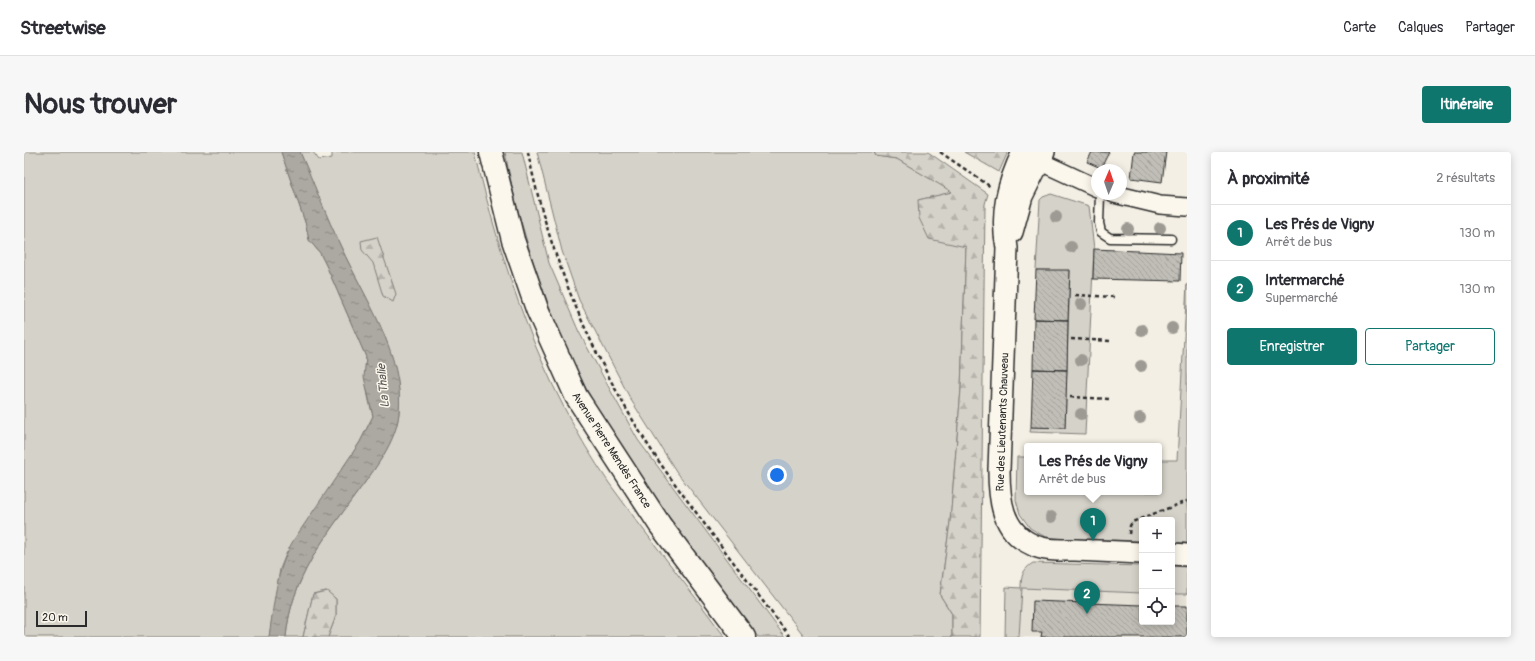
<!DOCTYPE html>
<html lang="fr">
<head>
<meta charset="utf-8">
<style>
	body { margin:0; font-family:Pangolin,sans-serif; background:#f7f7f7; color:#2b2b33 }
	.controls { position:absolute; right:12px; bottom:12px; display:grid; overflow:hidden; border-radius:4px; box-shadow:0 2px 10px #0003 }
	.controls button { width:36px; height:36px; display:grid; place-items:center; padding:0; border:0; border-bottom:1px solid #e1e1e2; background:#fff; color:#2b2b33; font:20px sans-serif }
	.compass { position:absolute; left:1067px; top:12px; width:36px; height:36px; border-radius:50%; background:#fff; box-shadow:0 2px 10px #0003; rotate:2deg }
	.scale { position:absolute; left:12px; bottom:10px; width:51px; box-sizing:border-box; padding-left:4px; border:2px solid #2b2b2b; border-top:0; font-size:11px; line-height:14px; white-space:nowrap; color:#2b2b2b; -webkit-text-stroke:3px #fbf7ec; paint-order:stroke }
	.you { position:absolute; left:753px; top:323px; width:14px; height:14px; margin:-10px; border:3px solid #fff; border-radius:50%; background:#1a73e8; box-shadow:0 0 0 6px #1a73e833 }
	.badge { display:grid; place-items:center; width:26px; height:26px; border-radius:50%; background:#0f766e; color:#fff; font-size:13px; font-weight:700 }
	.pin { position:absolute; translate:-50% -33px; filter:drop-shadow(0 1px 2px #0008) }
	.pin::after { content:''; position:absolute; top:21px; width:14px; height:12px; background:inherit; clip-path:polygon(0 0,100% 0,50% 100%) }
	.popup { position:absolute; left:1000px; top:291px; width:138px; height:52px; box-sizing:border-box; display:grid; place-content:center; border-radius:4px; background:#fff; filter:drop-shadow(0 1px 3px #0005); font-size:13px; white-space:nowrap; color:#7c7c81 }
	.popup b { font-size:15px; color:#2b2b33 }
	.popup::after { content:''; position:absolute; left:50%; top:100%; margin-left:-8px; border:8px solid transparent; border-top-color:#fff }
	.list { margin:0; padding:0; list-style:none }
	h2 { display:flex; justify-content:space-between; align-items:center; height:52px; margin:0; padding:0 16px; font-size:17px }
	h2 small { font-size:13px; font-weight:400; color:#7c7c81 }
	.list li { display:grid; grid-template-columns:26px 1fr auto; gap:12px; align-items:center; box-sizing:border-box; height:56px; padding:0 16px; border-top:1px solid #e1e1e2 }
	.list b { display:block; font-size:15px; white-space:nowrap }
	.list p { margin:0; font-size:13px; white-space:nowrap; color:#7c7c81 }
	.list em { font-size:13px; font-style:normal; color:#7c7c81 }
	.actions { display:flex; gap:8px; padding:12px 16px }
	.actions a { flex:1; padding:9px 0; border:1px solid #0f766e; border-radius:4px; text-align:center; font-size:14px; color:#0f766e }
	.actions .main { background:#0f766e; color:#fff }
	.icon { flex:none; width:22px; height:22px; fill:none; stroke:currentColor; stroke-width:2; stroke-linecap:round; stroke-linejoin:round }
	.map { position:relative; flex:none; width:1163px; height:485px; overflow:hidden; border-radius:4px }
	header { display:flex; align-items:center; gap:24px; box-sizing:border-box; height:56px; padding:0 20px; background:#fff; border-bottom:1px solid #e1e1e2 }
	header strong { font-size:19px }
	nav { display:flex; gap:22px; margin-inline-start:auto; font-size:14px }
	.intro { display:flex; align-items:center; justify-content:space-between; box-sizing:border-box; height:96px; padding:0 24px }
	h1 { margin:0; font-size:28px }
	.button { padding:10px 18px; border-radius:4px; background:#0f766e; color:#fff; font-size:14px; font-weight:700 }
	main { display:flex; gap:24px; padding:0 24px }
	aside { flex:1; background:#fff; border-radius:4px; box-shadow:0 2px 10px #0003 }
	.map>svg:first-child { display:block }
	.built { fill:#e4e0d6 }
	.grass { fill:#d5d2c9; stroke:#807e7a }
	.forest { fill:url(#forest-firs); stroke:#807e7a }
	.water { fill:url(#water-ripples); stroke:#787772 }
	.building { fill:url(#building-back-hatch); stroke:#2b2b2b }
	.lines { fill:none; stroke-linecap:round; stroke-linejoin:round }
	.service-casing { stroke:#2b2b2b; stroke-width:11 }
	.minor-casing { stroke:#2b2b2b; stroke-width:20 }
	.tertiary-casing { stroke:#2b2b2b; stroke-width:24 }
	.primary-casing { stroke:#2b2b2b; stroke-width:25 }
	.path { stroke:#2b2b2b; stroke-width:2.5; stroke-dasharray:4 3; stroke-linecap:butt }
	.service { stroke:#fbf7ec; stroke-width:8 }
	.minor { stroke:#fbf7ec; stroke-width:17 }
	.tertiary { stroke:#fbf7ec; stroke-width:21 }
	.primary { stroke:#fbf7ec; stroke-width:22 }
	.tree { fill:#9d9a94 }
	.labels { text-anchor:middle; stroke-width:3; stroke-linejoin:round; paint-order:stroke }
	.street-label { font-size:11px; fill:#2b2b2b; stroke:#fbf7ec }
	.water-label { font-size:12px; font-style:italic; fill:#585755; stroke:#fbf7ec }
</style>
</head>
<body>
<header>
<strong>Streetwise</strong>
<nav><a>Carte</a><a>Calques</a><a>Partager</a></nav>
</header>
<div class="intro"><h1>Nous trouver</h1><a class="button">Itinéraire</a></div>
<main>
<div class="map">
<svg width="1163" height="485" viewBox="0 0 1163 485">
	<defs>
		<pattern id="forest-firs" width="22" height="20" patternUnits="userSpaceOnUse"><rect width="22" height="20" fill="#d5d2c9"/><path d="M5 1l3.5 6h-7zM16 11l3.5 6h-7z" fill="#b7b4ad"/></pattern>
		<pattern id="water-ripples" width="26" height="14" patternUnits="userSpaceOnUse"><rect width="26" height="14" fill="#aca9a2"/><path d="M2 4q2-2 4 0t4 0M15 11q2-2 4 0t4 0" fill="none" stroke="#8c8a84"/></pattern>
		<pattern id="building-back-hatch" width="6" height="6" patternUnits="userSpaceOnUse"><rect width="6" height="6" fill="#c0beb6"/><path d="M-1 5l2 2M0 0l6 6M5-1l2 2" fill="none" stroke="#a5a39d"/></pattern>
	</defs>
	<rect width="100%" height="100%" fill="#f3efe4"/>
	<filter id="ink" filterUnits="userSpaceOnUse"><feTurbulence type="fractalNoise" baseFrequency=".025" numOctaves="2"/><feDisplacementMap in="SourceGraphic" scale="8" xChannelSelector="R" yChannelSelector="G"/><feConvolveMatrix kernelMatrix="1 2 1 2 8 2 1 2 1" color-interpolation-filters="sRGB"/></filter>
	<g filter="url(#ink)">
		<path class="built" d="M998,436L1118,441V470H1148V442H1163V485H995Z"/>
		<path class="grass" d="M0,0H257L282,73L285,88L296,101L302,113L342,205C340,226 343,244 349,264L336,290L262,402L256,417L245,485H0Z
			M276,0H289L295,8L308,6V0H451C478,116 517,232 585,331C622,383 663,433 701,485H304L312,464V447L302,439L289,442L279,485H262C267,427 300,386 333,341C350,318 372,290 375,261C380,203 340,145 317,95C302,64 289,31 276,0Z
			M481,0H498L525,111L555,180L589,243L614,288L761,485H734C698,439 664,392 630,344C617,326 604,308 592,289C540,207 498,95 481,0Z
			M513,0H850L852,4L873,7L929,40L894,48L942,95L937,237L926,370L916,443L928,462V485H781L652,319L607,248L555,148L538,99Z
			M1027,42L1065,54L1070,97L1061,282L1006,280L1007,275L1041,276L1046,119L1012,118L1016,48L1019,45Z
			M1163,132V391L1148,390V368H1118V389L1023,386L1006,376L996,362L992,348L993,305H1003V340H1135V308H1153Z
			M1009,411L1118,414V441L998,436L995,485H981L982,435L997,436C997,424 999,417 1009,411Z
			M1148,414L1163,415V442H1148Z"/>
		<path class="forest" d="M850,0H904L964,42L961,52L956,485H928V462L916,443L926,370L937,237L942,95L905,87L895,66L894,48L928,40L873,7L852,4Z
			M940,0H982L983,2L975,20Z
			M353,85L372,142L369,150L359,144L349,111L338,98L337,89Z
			M303,439L312,447V464L304,485H279L289,442Z"/>
		<path class="water" d="M257,0H276C290,31 302,64 317,95C340,145 381,203 375,261C372,291 350,318 333,341C300,386 267,427 262,485H245C250,452 252,418 269,389L336,290L349,264L340,225L342,205L302,113L296,101L285,88L282,73Z"/>
		<path class="building" d="M1068,0H1085L1077,16L1063,10Z
			M1110,0H1142L1138,30L1107,26Z
			M1070,97L1157,101L1156,129L1069,127Z
			M1012,118H1046L1044,168L1010,167Z
			M1010,167L1044,168L1043,218L1009,217Z
			M1009,217L1043,218L1041,276L1007,275Z
			M1009,449L1118,453V470H1148V454H1163V485H1017L1018,480H1008Z"/>
		<g class="lines">
			<g class="service-casing">
				<path id="service" d="M1076,42L1075,71L1077,80L1086,86L1147,87"/>
			</g>
			<g class="minor-casing">
				<path id="minor" d="M1004,4L1073,36
					M1090,42L1136,53L1163,55"/>
			</g>
			<g class="tertiary-casing">
				<path id="tertiary" d="M999,0C984,31 976,61 983,96L975,318C975,347 978,380 1009,393C1021,399 1037,398 1051,398C1073,399 1096,400 1118,401
					M988,80L998,44L1020,0
					M1148,402L1163,403"/>
			</g>
			<g class="primary-casing">
				<path id="primary" d="M467,0L489,88L513,157L552,244L636,373L720,485"/>
			</g>
			<path class="path" d="M504,0C524,101 565,197 619,285C638,316 661,345 682,374C710,411 738,448 766,485
				M916,0L967,35
				M1051,143L1091,145
				M1047,187L1088,189
				M1046,245L1086,247
				M1105,382L1106,374L1108,370L1163,349"/>
			<use href="#service" class="service"/>
			<use href="#minor" class="minor"/>
			<use href="#tertiary" class="tertiary"/>
			<use href="#primary" class="primary"/>
		</g>
		<g class="tree">
			<circle cx="1032" cy="65" r="6"/>
			<circle cx="1136" cy="76" r="6"/>
			<circle cx="1104" cy="77" r="6"/>
			<circle cx="1047" cy="95" r="6"/>
			<circle cx="1057" cy="152" r="6"/>
			<circle cx="1148" cy="176" r="6"/>
			<circle cx="1118" cy="178" r="6"/>
			<circle cx="1057" cy="208" r="6"/>
			<circle cx="1117" cy="214" r="6"/>
			<circle cx="1057" cy="262" r="6"/>
			<circle cx="1116" cy="266" r="6"/>
			<circle cx="1027" cy="365" r="6"/>
		</g>
	</g>
	<g class="labels">
		<g class="street-label">
			<text transform="translate(978 270) rotate(-88)" y="4">Rue des Lieutenants Chauveau</text>
			<text transform="translate(588 298) rotate(57)" y="4">Avenue Pierre Mendès France</text>
		</g>
		<g class="water-label">
			<text transform="translate(359 234) rotate(-95)" y="4">La Thalie</text>
		</g>
	</g>
</svg>
<div class="controls">
<button>+</button>
<button>−</button>
<button><svg class="icon" aria-label="locate" viewBox="0 0 24 24"><circle cx="12" cy="12" r="6"/><path d="M12 2v4M12 18v4M2 12h4M18 12h4"/></svg></button>
</div>
<svg class="compass" viewBox="-18 -18 36 36"><path d="M0-13l5 13h-10z" fill="#e53935"/><path d="M0 13l5-13h-10z" fill="#7c7c81"/></svg>
<div class="scale">20 m</div>
<div class="you"></div>
<div class="pin badge" style="left:1069px;top:389px">1</div>
<div class="popup"><b>Les Prés de Vigny</b>Arrêt de bus</div>
<div class="pin badge" style="left:1063px;top:462px">2</div>
</div>
<aside>
<h2>À proximité<small>2 résultats</small></h2>
<ul class="list">
<li><span class="badge">1</span><div><b>Les Prés de Vigny</b><p>Arrêt de bus</p></div><em>130 m</em></li>
<li><span class="badge">2</span><div><b>Intermarché</b><p>Supermarché</p></div><em>130 m</em></li>
</ul>
<div class="actions"><a class="main">Enregistrer</a><a>Partager</a></div>
</aside>
</main>
</body>
</html>
